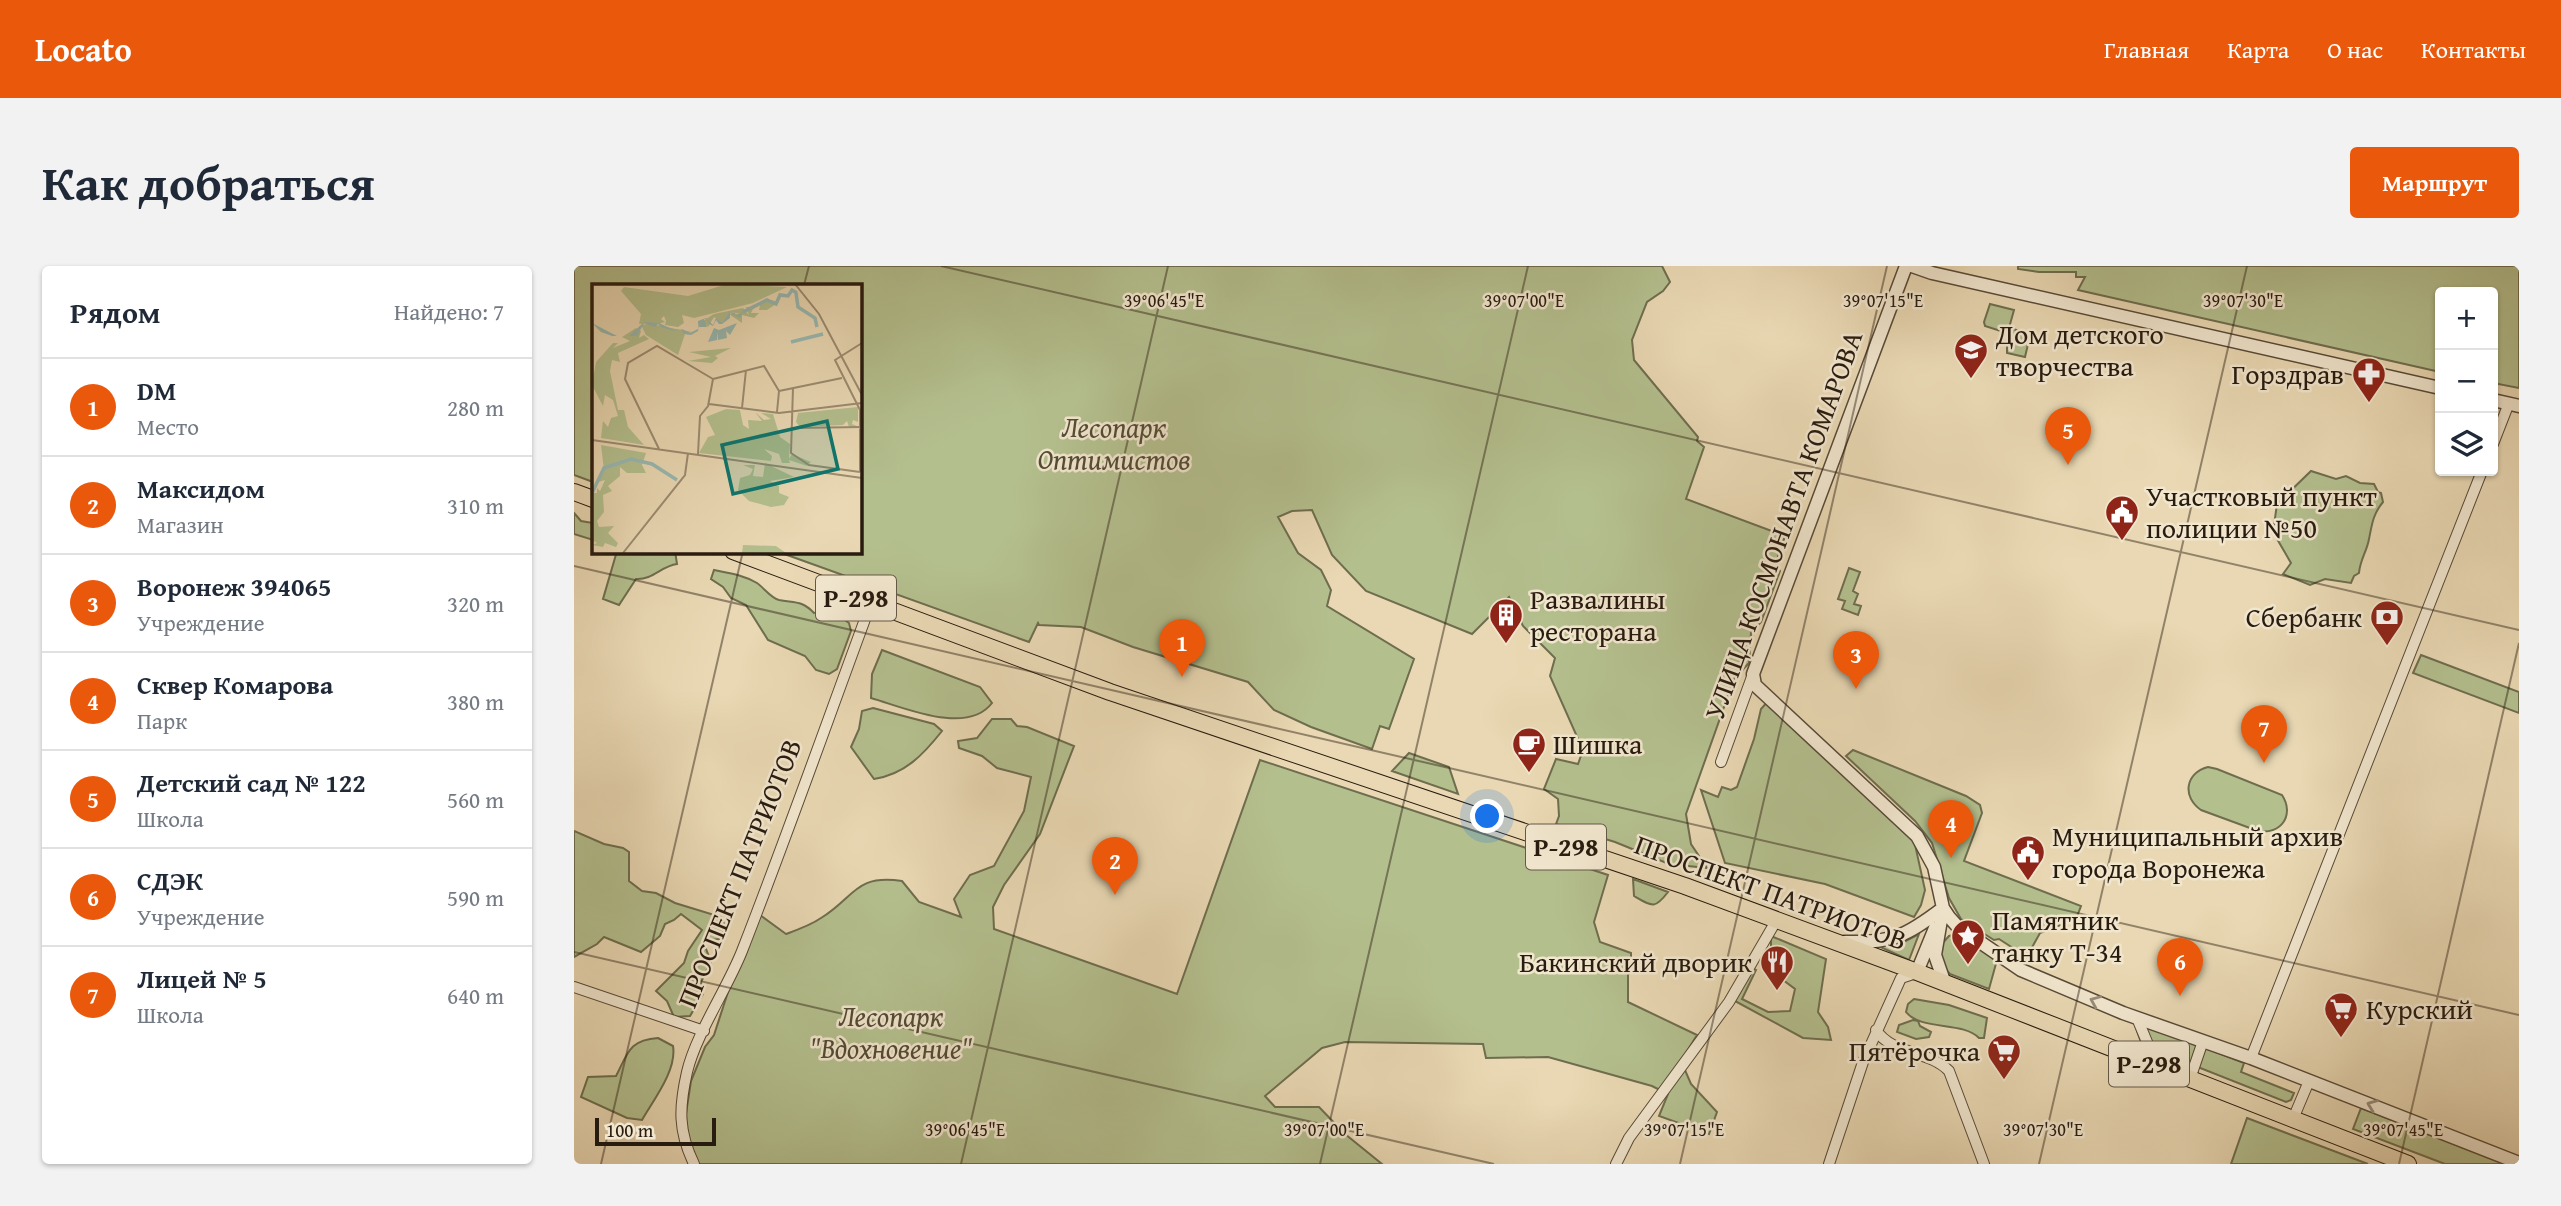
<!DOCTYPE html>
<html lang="ru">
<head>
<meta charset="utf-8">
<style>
	body { margin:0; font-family:"Gentium Book Plus",serif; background:#f2f2f3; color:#1f2937 }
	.controls { position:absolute; right:21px; top:21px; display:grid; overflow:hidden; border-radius:7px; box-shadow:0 2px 5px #0004 }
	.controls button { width:63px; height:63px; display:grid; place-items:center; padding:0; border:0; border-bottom:2px solid #e0e1e3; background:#fff; color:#1f2937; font:35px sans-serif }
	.scale { position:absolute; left:21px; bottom:18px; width:121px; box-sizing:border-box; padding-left:7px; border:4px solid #281b0f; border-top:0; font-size:19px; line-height:24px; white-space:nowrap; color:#281b0f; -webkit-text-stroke:5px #f1e6ce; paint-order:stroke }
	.you { position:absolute; left:914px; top:551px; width:24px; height:24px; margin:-18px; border:5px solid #fff; border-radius:50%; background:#1a73e8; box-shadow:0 0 0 10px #1a73e833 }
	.badge { display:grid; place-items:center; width:46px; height:46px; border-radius:50%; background:#ea580c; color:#fff; font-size:23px; font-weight:700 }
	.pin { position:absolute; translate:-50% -58px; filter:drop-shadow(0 2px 4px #0008) }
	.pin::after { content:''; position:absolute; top:37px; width:24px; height:21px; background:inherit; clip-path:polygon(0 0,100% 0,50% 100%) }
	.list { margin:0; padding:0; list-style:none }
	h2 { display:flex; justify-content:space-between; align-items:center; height:91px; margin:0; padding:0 28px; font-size:30px }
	h2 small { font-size:23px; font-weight:400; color:#747a83 }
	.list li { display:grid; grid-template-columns:46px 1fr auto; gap:21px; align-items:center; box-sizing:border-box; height:98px; padding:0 28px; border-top:2px solid #e0e1e3 }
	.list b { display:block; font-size:26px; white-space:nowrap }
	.list p { margin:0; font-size:23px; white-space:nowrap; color:#747a83 }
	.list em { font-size:23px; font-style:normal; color:#747a83 }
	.icon { flex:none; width:38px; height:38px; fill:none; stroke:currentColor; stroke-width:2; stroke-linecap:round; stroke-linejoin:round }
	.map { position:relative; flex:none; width:1945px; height:898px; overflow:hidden; border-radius:7px }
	header { display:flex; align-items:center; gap:42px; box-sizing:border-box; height:98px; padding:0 35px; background:#ea580c; color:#fff }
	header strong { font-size:33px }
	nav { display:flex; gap:38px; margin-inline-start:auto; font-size:24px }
	.intro { display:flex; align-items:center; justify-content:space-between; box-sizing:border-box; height:168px; padding:0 42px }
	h1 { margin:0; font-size:49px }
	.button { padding:18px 32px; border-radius:7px; background:#ea580c; color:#fff; font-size:24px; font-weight:700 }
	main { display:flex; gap:42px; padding:0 42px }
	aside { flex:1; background:#fff; border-radius:7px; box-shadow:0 2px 5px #0004 }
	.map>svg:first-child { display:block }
	.green { fill:#b4bf8e; stroke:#6e6d4e; stroke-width:2 }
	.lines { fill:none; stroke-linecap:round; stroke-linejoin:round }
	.minor-casing { stroke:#584a38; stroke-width:12 }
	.tertiary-casing { stroke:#584a38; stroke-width:15 }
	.trunk-casing { stroke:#281b0f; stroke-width:18 }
	.minor { stroke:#f1e6ce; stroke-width:10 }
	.tertiary { stroke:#f1e6ce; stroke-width:12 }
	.trunk { stroke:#e9d8b3; stroke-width:16 }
	.oneway { stroke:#978b78 }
	.ticks { fill:none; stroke:#281b0f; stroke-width:2; stroke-opacity:0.45 }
	.labels { text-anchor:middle; stroke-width:5; stroke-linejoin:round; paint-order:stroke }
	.shield { fill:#f1e6ce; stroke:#645848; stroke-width:2 }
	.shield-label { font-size:26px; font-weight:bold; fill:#281b0f }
	.poi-label { font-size:28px; fill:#281b0f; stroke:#f1e6ce; text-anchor:start }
	.park-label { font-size:28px; font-style:italic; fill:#524c35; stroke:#f1e6ce }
	.street-label { font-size:28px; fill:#281b0f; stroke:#f1e6ce }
	.inset-river { fill:none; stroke:#98b9b2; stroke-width:3.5 }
	.inset-road { fill:none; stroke:#9c8c71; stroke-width:2 }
	.view { fill:#0f766e; fill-opacity:0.15; stroke:#0f766e; stroke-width:3.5 }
	.inset-edge { fill:none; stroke:#281b0f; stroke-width:3.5 }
	.ticks-label { font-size:18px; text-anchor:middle; fill:#281b0f; stroke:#f1e6ce; stroke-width:5; stroke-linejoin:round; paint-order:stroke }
</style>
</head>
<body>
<header>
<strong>Locato</strong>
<nav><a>Главная</a><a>Карта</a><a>О нас</a><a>Контакты</a></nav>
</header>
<div class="intro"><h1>Как добраться</h1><a class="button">Маршрут</a></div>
<main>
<aside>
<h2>Рядом<small>Найдено: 7</small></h2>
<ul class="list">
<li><span class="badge">1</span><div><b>DM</b><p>Место</p></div><em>280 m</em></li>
<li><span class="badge">2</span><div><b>Максидом</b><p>Магазин</p></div><em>310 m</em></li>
<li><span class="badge">3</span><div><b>Воронеж 394065</b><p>Учреждение</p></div><em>320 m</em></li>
<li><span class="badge">4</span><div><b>Сквер Комарова</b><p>Парк</p></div><em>380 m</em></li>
<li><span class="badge">5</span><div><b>Детский сад № 122</b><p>Школа</p></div><em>560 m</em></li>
<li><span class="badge">6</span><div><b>СДЭК</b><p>Учреждение</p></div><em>590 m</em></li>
<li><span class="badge">7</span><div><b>Лицей № 5</b><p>Школа</p></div><em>640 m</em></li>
</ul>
</aside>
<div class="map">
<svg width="1945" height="898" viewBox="0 0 1945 898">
	<rect width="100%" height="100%" fill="#e9d8b3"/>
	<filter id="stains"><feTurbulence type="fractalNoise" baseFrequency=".00286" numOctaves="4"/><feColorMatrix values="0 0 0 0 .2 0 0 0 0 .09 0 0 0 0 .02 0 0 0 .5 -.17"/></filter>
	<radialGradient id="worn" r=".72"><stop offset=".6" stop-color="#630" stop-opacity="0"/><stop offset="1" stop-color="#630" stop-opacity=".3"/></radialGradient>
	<path class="green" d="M0,0H1088L1096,16L1089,25L1073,36L1058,74L1060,94L1124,171L1123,175L1130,181L1112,233L1211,270L1201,299L1206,305L1187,356L1177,367L1175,397L1160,413L1112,548L1117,578L1133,602L1095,598L1041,576L982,558L985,550L984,533L970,523L982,493L1004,498L1009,484L976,410L981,392L949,360L935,331L898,368L792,325L758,289L738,244L718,245L704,251L724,287L747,304L757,324L753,340L840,393L815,463L806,460L798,483L737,461L700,444L674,416L559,381L507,361L465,359L464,357L455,376L202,285H285V19H19V216L0,209Z
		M1444,0H1945V122L1919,117V26H1866V106L1504,24L1511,11H1502V6H1465L1444,3Z
		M1416,38L1440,44L1435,62L1450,66L1449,72L1455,74L1451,91L1433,87V67L1411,60L1410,56Z
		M1737,205L1762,213L1772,210L1786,217L1800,218L1804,226L1807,227L1809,236C1799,248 1798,258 1795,273C1793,285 1786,294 1785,307L1780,310L1777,317L1751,313L1736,319L1709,308L1717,297L1699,266L1703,238Z
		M0,247L7,255L19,257V274L0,268Z
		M43,285H101L103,298C87,300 79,314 62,313L45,339L29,333Z
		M1275,302L1286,306L1279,325L1284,328L1280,338L1287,340L1284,349L1268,343L1271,335L1264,333Z
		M140,304C155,307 170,309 183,317C190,322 197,332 205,334C220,337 228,334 240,347L257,344L275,357L277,365L263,403L255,408L242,404L231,390L194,374L172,339L157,332L149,321L137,313Z
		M308,384L406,421L418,437C393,470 329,441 297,432L298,408Z
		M1847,389L1945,426V447L1839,407Z
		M1195,434L1340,574L1351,624L1347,639L1340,651L1251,618L1151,597L1127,524L1144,531L1148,521L1157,524L1163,521L1180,473L1187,443Z
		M299,442L360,458L368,465C349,489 331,508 300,513L277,481L285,463L288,445Z
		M418,453H437L443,460L453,461L500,480L466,568L430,619L419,641L420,663L603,728L686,494L1034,609L1020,656L1026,676L1057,687V691L1062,695L1054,709V736L1123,769L1107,795L1117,818L1143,846L1135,868L1085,850L1094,828L1078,820L974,791L912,792L909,778L771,776L748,782L691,830L701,841H745L771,868L808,898H124L118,886L111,854L117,815L131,781L140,769L155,723L186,649L212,668C223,664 237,659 247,652C281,631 281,608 328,615L345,636L387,651L380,633L396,609L420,600L450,545L457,511L423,502L408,490L385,482L384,475L403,472Z
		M1279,484L1392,530L1406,539L1408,547L1390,595L1507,640L1502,653L1466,667L1451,694L1442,684L1425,673L1420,674L1387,653L1375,632L1358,577L1341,555L1272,490Z
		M835,487L875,501L884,528L818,505Z
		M1634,501L1643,503L1708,529C1721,549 1707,569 1684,565L1627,544C1608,531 1611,507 1634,501Z
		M0,565L30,578L49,582L55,586V615L68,625L82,627L101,637L147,651C152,660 152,664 145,673L129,675L137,696L127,716L129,728L116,750L100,751L93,735L82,725L110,697L114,685L128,664L107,648L100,654L91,658L86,670L67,686L30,671L23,678L0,691Z
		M1059,613L1094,626C1081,643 1079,641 1060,630Z
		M1386,667L1423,694L1415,723L1376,708L1365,696L1366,680L1375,670Z
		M1345,668L1335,694L1304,680L1326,678Z
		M1197,670L1252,693L1244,746L1254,761L1257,774L1229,772L1161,735L1178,702L1182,704L1168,733L1194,746L1216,745L1221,723L1197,705Z
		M1340,733L1375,739L1413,752L1410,772H1405C1389,755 1347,765 1332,746L1334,738Z
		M1339,754L1344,755L1346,760L1357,766L1355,771L1342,773L1323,766L1325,759Z
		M1559,754L1670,797L1667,806L1720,827L1717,834L1712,836L1568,779Z
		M84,772L99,780C103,804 80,833 68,854L53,852L7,831L14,811L42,810C54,787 55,774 84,772Z
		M1787,842L1931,898H1871L1779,863Z
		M1673,852L1794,898H1657Z"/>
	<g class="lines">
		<g class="minor-casing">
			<path id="minor" d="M1919,178L1935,137
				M1147,496L1179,408
				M0,721L130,765
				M1563,752L1583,800
				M1302,764C1318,789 1355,784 1375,805L1410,898
				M1677,792L1908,205
				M1616,813L1629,775
				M1719,853L1735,815
				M120,898C104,865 105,841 113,806C122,768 153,723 168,685C213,570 254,453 297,337
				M1042,898L1055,872L1155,736L1202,655
				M1255,898L1289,796L1327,712L1342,707"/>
		</g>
		<g class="tertiary-casing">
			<path id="tertiary" d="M1332,0L1179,408L1181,419L1343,570L1360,601L1369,642L1375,651L1384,661L1447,704L1549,747L1677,792L1945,897
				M1338,0L1358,7L1866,122
				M1919,134L1945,140
				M1369,642L1361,689L1371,718
				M1270,676C1318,677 1331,671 1369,642
				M1343,706L1361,662"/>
		</g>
		<g class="trunk-casing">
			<path id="trunk" d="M0,226L19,233
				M159,285L536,426L1111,620L1343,706L1834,898"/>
		</g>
		<use href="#minor" class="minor"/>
		<use href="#tertiary" class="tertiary"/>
		<use href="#trunk" class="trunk"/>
	</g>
	<defs><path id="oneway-chevron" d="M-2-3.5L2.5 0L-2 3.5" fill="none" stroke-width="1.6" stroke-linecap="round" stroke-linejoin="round" transform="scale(1.75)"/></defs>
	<g class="oneway">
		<use href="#oneway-chevron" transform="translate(1521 735) rotate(-157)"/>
		<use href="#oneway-chevron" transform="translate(1798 839) rotate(-159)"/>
	</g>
	<path class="ticks" d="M367,0L1945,364M230,19L235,0M0,300L1945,749M0,686L920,898M27,898L169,285M387,898L594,0M746,898L954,0M1106,898L1313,0M1465,898L1673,0M1825,898L1945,377"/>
	<defs>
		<g id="school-pin" transform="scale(1.75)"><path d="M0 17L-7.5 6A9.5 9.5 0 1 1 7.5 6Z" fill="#8f2418" stroke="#f1e6ce"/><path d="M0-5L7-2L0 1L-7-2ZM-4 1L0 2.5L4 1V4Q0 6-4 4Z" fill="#fff"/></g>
		<g id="pharmacy-pin" transform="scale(1.75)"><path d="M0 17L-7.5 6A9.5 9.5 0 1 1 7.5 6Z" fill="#8f2418" stroke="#f1e6ce"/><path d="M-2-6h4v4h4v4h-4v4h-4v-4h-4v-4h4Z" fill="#fff"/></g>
		<g id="civic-pin" transform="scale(1.75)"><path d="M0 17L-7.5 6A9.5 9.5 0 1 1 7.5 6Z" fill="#8f2418" stroke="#f1e6ce"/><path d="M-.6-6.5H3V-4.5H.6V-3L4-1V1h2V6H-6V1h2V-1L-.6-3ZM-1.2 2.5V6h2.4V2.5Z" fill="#fff"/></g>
		<g id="building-pin" transform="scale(1.75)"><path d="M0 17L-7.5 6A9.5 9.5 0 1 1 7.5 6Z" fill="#8f2418" stroke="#f1e6ce"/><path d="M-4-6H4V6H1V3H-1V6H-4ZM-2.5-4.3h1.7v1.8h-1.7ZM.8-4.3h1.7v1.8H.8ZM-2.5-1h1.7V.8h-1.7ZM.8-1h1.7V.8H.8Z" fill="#fff"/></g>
		<g id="bank-pin" transform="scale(1.75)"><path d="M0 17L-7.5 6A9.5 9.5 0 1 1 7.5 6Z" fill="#8f2418" stroke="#f1e6ce"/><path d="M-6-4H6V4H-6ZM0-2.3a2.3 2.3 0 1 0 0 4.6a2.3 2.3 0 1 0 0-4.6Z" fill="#fff"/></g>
		<g id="cafe-pin" transform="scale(1.75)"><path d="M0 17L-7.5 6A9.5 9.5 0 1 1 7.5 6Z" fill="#8f2418" stroke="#f1e6ce"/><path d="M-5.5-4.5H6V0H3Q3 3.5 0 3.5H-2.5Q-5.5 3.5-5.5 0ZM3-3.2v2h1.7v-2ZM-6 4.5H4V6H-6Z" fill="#fff"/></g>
		<g id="sight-pin" transform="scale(1.75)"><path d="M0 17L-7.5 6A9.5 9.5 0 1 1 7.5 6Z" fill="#8f2418" stroke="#f1e6ce"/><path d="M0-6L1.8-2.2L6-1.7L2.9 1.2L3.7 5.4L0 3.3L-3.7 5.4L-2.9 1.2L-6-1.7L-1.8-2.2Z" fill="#fff"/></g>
		<g id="restaurant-pin" transform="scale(1.75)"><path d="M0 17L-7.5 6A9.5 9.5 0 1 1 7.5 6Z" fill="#8f2418" stroke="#f1e6ce"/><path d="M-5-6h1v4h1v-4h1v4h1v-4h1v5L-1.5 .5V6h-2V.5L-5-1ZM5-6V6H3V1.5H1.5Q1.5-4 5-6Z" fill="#fff"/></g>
		<g id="supermarket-pin" transform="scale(1.75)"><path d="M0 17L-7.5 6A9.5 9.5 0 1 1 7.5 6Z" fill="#8f2418" stroke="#f1e6ce"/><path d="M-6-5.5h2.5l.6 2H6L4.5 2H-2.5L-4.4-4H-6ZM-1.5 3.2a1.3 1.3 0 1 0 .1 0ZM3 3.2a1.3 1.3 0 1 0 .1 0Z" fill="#fff"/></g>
	</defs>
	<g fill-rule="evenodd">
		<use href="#school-pin" x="1397" y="84"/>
		<use href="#pharmacy-pin" x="1795" y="108"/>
		<use href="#civic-pin" x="1548" y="246"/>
		<use href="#building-pin" x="932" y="349"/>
		<use href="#bank-pin" x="1813" y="351"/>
		<use href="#cafe-pin" x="955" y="478"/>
		<use href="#civic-pin" x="1454" y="586"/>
		<use href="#sight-pin" x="1394" y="670"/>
		<use href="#restaurant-pin" x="1203" y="696"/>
		<use href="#supermarket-pin" x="1767" y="743"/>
		<use href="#supermarket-pin" x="1430" y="785"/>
	</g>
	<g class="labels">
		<g class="shield">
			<rect x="242" y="309.5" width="80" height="45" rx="5"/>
			<rect x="952" y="558.5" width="80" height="45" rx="5"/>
			<rect x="1535" y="775.5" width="80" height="45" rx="5"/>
		</g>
		<g class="shield-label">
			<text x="282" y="341">Р-298</text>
			<text x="992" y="590">Р-298</text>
			<text x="1575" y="807">Р-298</text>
		</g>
		<g class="poi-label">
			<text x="1422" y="78">Дом детского<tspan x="1422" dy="32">творчества</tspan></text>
			<text x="1770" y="118" text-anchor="end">Горздрав</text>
			<text x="1572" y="240">Участковый пункт<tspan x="1572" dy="32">полиции №50</tspan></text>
			<text x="956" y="343">Развалины<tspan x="956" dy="32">ресторана</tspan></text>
			<text x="1788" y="361" text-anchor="end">Сбербанк</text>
			<text x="979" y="488">Шишка</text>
			<text x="1478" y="580">Муниципальный архив<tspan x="1478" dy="32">города Воронежа</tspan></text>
			<text x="1418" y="664">Памятник<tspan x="1418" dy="32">танку Т-34</tspan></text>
			<text x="1178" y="706" text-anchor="end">Бакинский дворик</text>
			<text x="1792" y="753">Курский</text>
			<text x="1406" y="795" text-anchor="end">Пятёрочка</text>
		</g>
		<g class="park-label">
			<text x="540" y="171">Лесопарк<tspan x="540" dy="32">Оптимистов</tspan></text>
			<text x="317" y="760">Лесопарк<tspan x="317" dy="32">"Вдохновение"</tspan></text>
		</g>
		<g class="street-label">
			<text transform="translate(1209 259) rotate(-70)" y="10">УЛИЦА КОСМОНАВТА КОМАРОВА</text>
			<text transform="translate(165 607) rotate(-68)" y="10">ПРОСПЕКТ ПАТРИОТОВ</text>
			<text transform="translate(1197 626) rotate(20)" y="10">ПРОСПЕКТ ПАТРИОТОВ</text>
		</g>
	</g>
	<g transform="translate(18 18)">
		<rect width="270" height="270" fill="#e9d8b3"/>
		<path d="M135,0L195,3L161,19L102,34L90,31L92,39L86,43L73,41L74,37L72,32L69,35L73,38L65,40L64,41L100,48L93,50L86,71L54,51L49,41L61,39L47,40L49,30L29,7L32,3L96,12ZM174,15L187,18L175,26H167L168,21L161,25L159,29H167L162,34L150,31V39L137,30H149L139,28L130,38L122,33L116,43L111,37L122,30L151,24L157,31L154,23H162ZM44,44L49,47L47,54L52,51L57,55L26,69L28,78L20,76L18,87L26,126H32L36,143L52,161L9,154L11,137L16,143L19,134L26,132L21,116L13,111L11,122L0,101L4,78L21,59H26L21,64L38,57L30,53ZM139,64L123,72L126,74L120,79L96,77L119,73L97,68ZM266,123V138L261,136L260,140L267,143H257L255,137L251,141L208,143L204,138L206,129ZM134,125L148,126L151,141L157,145L156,136L170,137L163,128L172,136L179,135L169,129L181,130L188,153L198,160L197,175L200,170L219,178L215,182L197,176L198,179H190L187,170L172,165L180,172L179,177L107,169L116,153L123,151L114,133ZM9,161L54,169L50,181L54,189H35L28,183V192L16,202L20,207L11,211L12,228L5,237L7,243L22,242L16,249L26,259L24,263L13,259L11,263L0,261L5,259L0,256V209H5V204L8,207L13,196L3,199L12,186ZM173,179L202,193L178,197L187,202V209L197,213L192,221L179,223L157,217L146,206L148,194L158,191L161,185L151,181H163L161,192L171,193ZM151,261L184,262L194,269H150Z" fill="#b4bf8e"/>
		<path d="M138,28L143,29L144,32L146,30L151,28L148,34L138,29V34L130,40H127L124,36L121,42L117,40L115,35H112L115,43H107V38L106,47L99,51L92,50L89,45L82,47L69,43L66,40L63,43L52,39L45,52H20L9,48L0,39L25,52H37L52,38L67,39L82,46L90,45L98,49L106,45V37L114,34L121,41L124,34L130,38ZM145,39L138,51L134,47L135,54L126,56V48L125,56L116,58L122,44L127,46Z" fill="#98b9b2"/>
		<path class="inset-river" d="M204,9L206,23L223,34L225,43M151,28L175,16L184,20L188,11L196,12L200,6L205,9M199,58L231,50M0,209L12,184L39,175L60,180L85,196"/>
		<path class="inset-road" d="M203,0L227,30L270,111M121,95L172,82L187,107L185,128M201,104L199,169L217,181L268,188M187,107L250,94M117,120L187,129L270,119M150,124L154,86M202,144L270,143M0,156L270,194M67,165L33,95L36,79L65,62L121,95M106,170L108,132L116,122L121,95M268,188V126L243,76L270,59M31,269L93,191L96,169"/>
		<path class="view" d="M235,137L246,185L141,210L130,161Z"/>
		<rect width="270" height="270" class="inset-edge"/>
	</g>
	<g class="ticks-label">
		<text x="590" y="41">39°06'45"E</text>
		<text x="950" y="41">39°07'00"E</text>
		<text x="1309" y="41">39°07'15"E</text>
		<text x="1669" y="41">39°07'30"E</text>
		<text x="391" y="870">39°06'45"E</text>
		<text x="750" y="870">39°07'00"E</text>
		<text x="1110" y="870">39°07'15"E</text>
		<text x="1469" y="870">39°07'30"E</text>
		<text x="1829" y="870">39°07'45"E</text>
	</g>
	<rect width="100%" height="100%" filter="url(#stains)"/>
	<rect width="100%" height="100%" fill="url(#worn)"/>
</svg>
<div class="controls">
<button>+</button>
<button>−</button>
<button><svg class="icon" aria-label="layers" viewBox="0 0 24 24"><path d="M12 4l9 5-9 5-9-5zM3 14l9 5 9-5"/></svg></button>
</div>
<div class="scale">100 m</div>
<div class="you"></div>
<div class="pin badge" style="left:608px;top:411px">1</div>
<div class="pin badge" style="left:541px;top:629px">2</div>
<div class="pin badge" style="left:1282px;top:423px">3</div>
<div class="pin badge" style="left:1377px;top:592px">4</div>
<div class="pin badge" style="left:1494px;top:199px">5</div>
<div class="pin badge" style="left:1606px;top:730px">6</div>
<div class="pin badge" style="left:1690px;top:497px">7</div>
</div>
</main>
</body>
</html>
